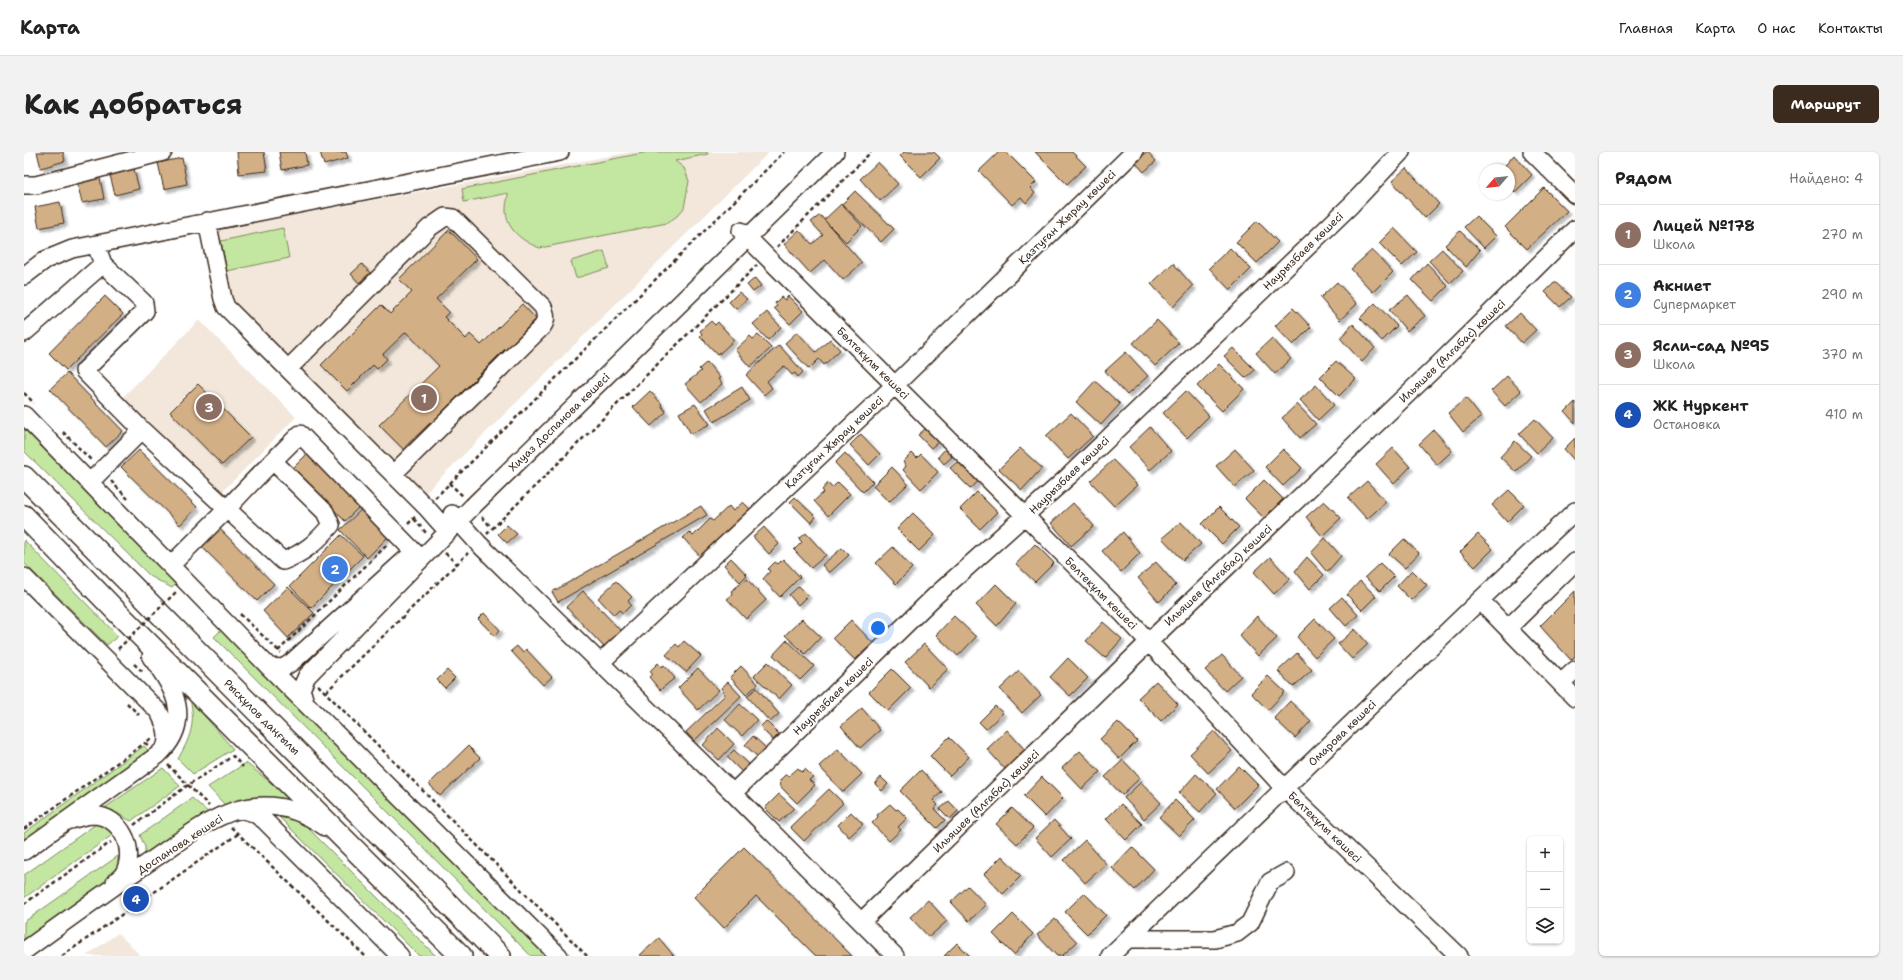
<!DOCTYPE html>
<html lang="ru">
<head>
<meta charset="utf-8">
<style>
	body { margin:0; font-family:"Shantell Sans",sans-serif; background:#f2f2f2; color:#222 }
	.controls { position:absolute; right:12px; bottom:12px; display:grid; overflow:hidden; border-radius:6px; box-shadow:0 1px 3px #0004 }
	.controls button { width:36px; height:36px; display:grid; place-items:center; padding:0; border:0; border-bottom:1px solid #e0e0e0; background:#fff; color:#222; font:20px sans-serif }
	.compass { position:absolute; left:1455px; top:12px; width:36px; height:36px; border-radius:50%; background:#fff; box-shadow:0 1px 3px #0004; rotate:242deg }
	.you { position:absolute; left:854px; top:476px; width:14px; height:14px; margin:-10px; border:3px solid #fff; border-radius:50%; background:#1a73e8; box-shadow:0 0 0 6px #1a73e833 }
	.badge { display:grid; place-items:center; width:26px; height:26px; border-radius:50%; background:#3b2a1e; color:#fff; font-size:13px; font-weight:700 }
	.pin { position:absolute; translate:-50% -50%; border:2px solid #fff; box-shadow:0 1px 4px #0006 }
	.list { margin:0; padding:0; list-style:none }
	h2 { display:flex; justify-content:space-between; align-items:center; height:52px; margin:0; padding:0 16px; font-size:17px }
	h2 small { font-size:13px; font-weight:400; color:#767676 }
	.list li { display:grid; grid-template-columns:26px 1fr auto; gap:12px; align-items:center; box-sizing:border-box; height:60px; padding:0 16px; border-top:1px solid #e0e0e0 }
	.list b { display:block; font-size:15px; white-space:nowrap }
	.list p { margin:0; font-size:13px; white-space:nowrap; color:#767676 }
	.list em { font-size:13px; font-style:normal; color:#767676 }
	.icon { flex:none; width:22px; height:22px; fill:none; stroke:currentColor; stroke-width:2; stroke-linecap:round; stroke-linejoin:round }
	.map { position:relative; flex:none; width:1551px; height:804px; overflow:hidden; border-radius:6px }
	header { display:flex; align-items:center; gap:24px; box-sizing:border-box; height:56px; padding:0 20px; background:#fff; border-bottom:1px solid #e0e0e0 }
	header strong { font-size:19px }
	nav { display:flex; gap:22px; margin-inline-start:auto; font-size:14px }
	.intro { display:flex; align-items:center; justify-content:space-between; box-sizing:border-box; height:96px; padding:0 24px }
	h1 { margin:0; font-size:28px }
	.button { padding:10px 18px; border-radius:6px; background:#3b2a1e; color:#fff; font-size:14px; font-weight:700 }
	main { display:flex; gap:24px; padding:0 24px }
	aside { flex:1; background:#fff; border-radius:6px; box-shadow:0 1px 3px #0004 }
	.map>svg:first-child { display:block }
	.built { fill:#f2e7da }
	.green { fill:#c3e7a1; stroke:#7f8860 }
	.building { fill:#d3af85; stroke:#3b2a1e; filter:url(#shadow) }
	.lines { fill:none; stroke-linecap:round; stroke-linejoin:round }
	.minor-casing { stroke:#3b2a1e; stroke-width:20 }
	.major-casing { stroke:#3b2a1e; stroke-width:24 }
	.path { stroke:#3b2a1e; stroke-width:2.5; stroke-dasharray:4 3; stroke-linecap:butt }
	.minor { stroke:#fff; stroke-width:17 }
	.major { stroke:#fff; stroke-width:21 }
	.path-bridge { stroke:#3b2a1e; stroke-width:2.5; stroke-dasharray:4 3; stroke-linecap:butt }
	.labels { text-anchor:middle; stroke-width:4; stroke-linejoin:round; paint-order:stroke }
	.street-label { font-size:11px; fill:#3b2a1e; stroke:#fff }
</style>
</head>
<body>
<header>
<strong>Карта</strong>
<nav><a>Главная</a><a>Карта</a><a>О нас</a><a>Контакты</a></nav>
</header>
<div class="intro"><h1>Как добраться</h1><a class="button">Маршрут</a></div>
<main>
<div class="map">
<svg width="1551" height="804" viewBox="0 0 1551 804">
	<defs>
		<filter id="shadow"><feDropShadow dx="3.5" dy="3.5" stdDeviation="1" flood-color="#0004"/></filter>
	</defs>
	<rect width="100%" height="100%" fill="#fff"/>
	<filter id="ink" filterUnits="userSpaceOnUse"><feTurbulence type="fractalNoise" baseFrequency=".025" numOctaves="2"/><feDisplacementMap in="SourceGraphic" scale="8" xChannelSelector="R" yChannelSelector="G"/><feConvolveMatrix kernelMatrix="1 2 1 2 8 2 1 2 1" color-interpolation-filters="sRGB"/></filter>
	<g filter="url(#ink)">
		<path class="built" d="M607,0H745L399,343L206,149L192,78Z
			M175,168L272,265L196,342L99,245Z
			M94,781L117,804H62Z"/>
		<path class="green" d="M624,0H683L684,2L651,9L660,16L665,29L660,56L653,64L643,71L516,96C499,90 481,77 482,56C482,51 484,46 484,41L440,50L438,37Z
			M259,76L265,106L203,119L197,89Z
			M580,99L585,116L552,126L547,109Z
			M0,273L156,428L148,436L126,424L0,299Z
			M0,388L94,484L83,493L0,411Z
			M200,475L528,804H507L190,485Z
			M166,547L209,597L169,622L154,607C166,586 172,572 166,547Z
			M120,594L127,601L21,675L0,687V681Z
			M222,611L276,654H202L184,635Z
			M139,616L156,634L107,669L93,661L79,657Z
			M168,646L187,663L121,706V695L116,683Z
			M255,665L277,669L412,804H395Z
			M72,672L83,674L91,681L0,746V723Z
			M94,704V716L90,724L0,792V770Z"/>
		<path class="building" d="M13,0H39L41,9L17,16Z
			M213,0H240L243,19L215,22Z
			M255,0H281L283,13L258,18Z
			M296,0H322L324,6L300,13Z
			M880,0H910L916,6L897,25L876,4Z
			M975,0H982L1012,30L1006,36L1011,41L1002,51L997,45L988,53L955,19Z
			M1011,0H1048L1062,14L1043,32Z
			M1122,0H1124L1132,9L1120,20L1111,10Z
			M1490,3L1508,23L1491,40L1485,34V18H1477Z
			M158,6L163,32L140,37L134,11Z
			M854,10L874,32L856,49L836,27Z
			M1382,16L1415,52L1401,66L1368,29Z
			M110,17L115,37L91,43L86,23Z
			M76,26L80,47L58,51L53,30Z
			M1520,36L1543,59L1503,97L1481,75Z
			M831,39L870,77L857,90L818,52Z
			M36,50L40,71L15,76L11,55Z
			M817,52L838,74L822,90L800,68Z
			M796,63L838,111L819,128L801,108L786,121L760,92L775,78L788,92L799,83L787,70Z
			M1452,64L1472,84L1460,96L1440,75Z
			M1233,69L1254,90L1233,111L1212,90Z
			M1370,76L1393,100L1378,114L1355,91Z
			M425,78L453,107L412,147L425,160L420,165L442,187L446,182L457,193L498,152L512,167L488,191L491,194L484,201L481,197L417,261L421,265L410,276L406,271L379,297L355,273L415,214L382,180L359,202L363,207L353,217L349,213L323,239L297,213L357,153L366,162L388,140L375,127Z
			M1436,79L1456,98L1442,115L1421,93Z
			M1206,96L1227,117L1206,138L1185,116Z
			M1418,97L1439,119L1426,131L1405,109Z
			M1348,98L1369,120L1349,140L1327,117Z
			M1149,111L1169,134L1149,155L1127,132Z
			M1403,111L1424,134L1409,149L1388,128Z
			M338,112L346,121L335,131L327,122Z
			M731,126L737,134L729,140L723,133Z
			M1313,130L1333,152L1316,168L1296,146Z
			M1531,130L1547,145L1536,155L1521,140Z
			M715,140L723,147L712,157L705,150Z
			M1384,143L1401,164L1383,179L1365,158Z
			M81,144L99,162L42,218L25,201Z
			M764,144L779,159L766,172L750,156L753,154L751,151L757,145L761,148Z
			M1351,151L1373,174L1358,189L1336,166Z
			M1269,156L1287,175L1269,193L1251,174Z
			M743,160L757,175L744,188L729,172Z
			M1496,161L1512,178L1498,191L1482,174Z
			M1133,168L1155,191L1131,214L1109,191Z
			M687,169L691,173L694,170L710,188L694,203L676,184L678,182L676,179Z
			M1329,172L1351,196L1338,210L1316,186Z
			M773,180L792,200L806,187L816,198L800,213L795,207L785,217L761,191Z
			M734,183L747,196L726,215L711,198L726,184L729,187Z
			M1248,186L1267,207L1251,222L1232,201Z
			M755,193L779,220L774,225L771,221L768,223L760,214L743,229L748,236L740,243L722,223Z
			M1209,196L1231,218L1222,226L1200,204Z
			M1102,200L1124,224L1103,243L1081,219Z
			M1312,209L1332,227L1315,244L1296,225Z
			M683,210L696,226L694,227L698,232L677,250L661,232L677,219L675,217Z
			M1195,212L1220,237L1198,259L1173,234Z
			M43,221L99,279L82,295L26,237Z
			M1483,224L1497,239L1481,254L1467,239Z
			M1071,229L1096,252L1077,273L1052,250Z
			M174,232L227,285L198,313L146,260Z
			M1292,233L1310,253L1294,268L1276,248Z
			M718,235L726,248L690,270L682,257Z
			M626,239L638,252L637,253L642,260L627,274L609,255Z
			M1162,239L1185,264L1163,286L1139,261Z
			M1442,246L1457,265L1439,280L1424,261Z
			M1551,250V271L1541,260Z
			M671,252L686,272L667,282L655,261Z
			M1273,252L1292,272L1276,286L1258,266Z
			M1047,261L1069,284L1044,307L1022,284Z
			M1511,267L1529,286L1513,301L1495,282Z
			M1126,275L1147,299L1126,318L1105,295Z
			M901,277L914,290L907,296L894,283Z
			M1410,278L1428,299L1413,313L1395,292Z
			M837,282L856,302L845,313L826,293Z
			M1551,286V309L1540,297Z
			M1491,289L1507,304L1492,320L1476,305Z
			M996,296L1018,316L998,338L975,317Z
			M1369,296L1386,315L1370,332L1352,312Z
			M921,297L928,305L920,312L914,305Z
			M1211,297L1230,318L1211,335L1192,314Z
			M1259,297L1278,316L1259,334L1241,315Z
			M115,298L173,355L156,373L97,315Z
			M287,298L339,351L321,369L269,316Z
			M821,301L849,330L839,340L811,311Z
			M888,301L893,306L897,302L914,320L897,337L879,318L882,314L879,310Z
			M1089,308L1113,333L1090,354L1066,329Z
			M934,309L954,329L947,337L926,316Z
			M868,315L884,332L865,350L849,334Z
			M1240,328L1259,347L1240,366L1221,347Z
			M1343,329L1362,350L1343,367L1324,346Z
			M814,330L826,342L804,364L790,349L800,340L798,338L804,331L808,336Z
			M1485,338L1500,353L1483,370L1468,353Z
			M953,340L973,360L956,377L936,357Z
			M771,345L792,365L787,371L766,350Z
			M1300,349L1317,366L1298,384L1282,365Z
			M719,350L726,357L676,404L659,386L665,380L669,384L686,367L689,369L705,354L709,359Z
			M1049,351L1070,374L1047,394L1027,371Z
			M343,352L370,379L343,406L316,378Z
			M677,354L683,363L534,450L528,440Z
			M1195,355L1215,375L1198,392L1178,372Z
			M889,361L911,383L895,399L873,377Z
			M1157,370L1177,392L1159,408L1138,386Z
			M192,373L250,432L233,449L174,391Z
			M483,373L493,382L483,391L474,382Z
			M740,375L755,392L745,402L729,385Z
			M1099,380L1116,401L1097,420L1078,399Z
			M782,381L802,403L787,416L770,398L778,390L775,387Z
			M1454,382L1469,397L1451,415L1436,400Z
			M317,383L339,404L287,456L266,434Z
			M1301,386L1317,404L1303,420L1287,401Z
			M1380,387L1395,401L1381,416L1365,402Z
			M1011,392L1030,411L1011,430L992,412Z
			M869,395L888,416L872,432L852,411Z
			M818,396L825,403L805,421L798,413Z
			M1246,405L1266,427L1250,442L1230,420Z
			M1283,405L1300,423L1286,437L1271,419Z
			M707,406L723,423L716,430L700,413Z
			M759,407L776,425L756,445L739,427L746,419L744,417L751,410L754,412Z
			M1132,410L1152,433L1135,450L1114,426Z
			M1356,411L1370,425L1356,439L1341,425Z
			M1388,418L1403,433L1387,448L1373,434Z
			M723,427L742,448L722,467L703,447L709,442L707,439Z
			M592,429L608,445L604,449L607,453L599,461L595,458L590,463L574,446Z
			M1336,429L1352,444L1338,458L1323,443Z
			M972,432L992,452L973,474L952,453Z
			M775,434L784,443L774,453L765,443Z
			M264,435L290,461L264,486L239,459Z
			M559,439L597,479L580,495L542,455Z
			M1551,439V504L1547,508L1516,474Z
			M1318,445L1334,463L1322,474L1306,456Z
			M460,461L476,478L471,484L454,467Z
			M930,464L952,485L934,504L912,483Z
			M1233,464L1253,486L1234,504L1215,483Z
			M778,467L797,485L781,502L761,483Z
			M1291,467L1310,487L1291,505L1273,485Z
			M827,468L849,491L831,508L809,486Z
			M1079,470L1098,487L1081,506L1062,489Z
			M1331,477L1344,492L1328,507L1314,492Z
			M763,488L790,514L776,528L749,503Z
			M660,489L677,504L662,520L642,503L652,492L655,495Z
			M900,492L924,517L905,535L881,510Z
			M493,494L499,501L502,497L528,525L519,533L487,499Z
			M1273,501L1288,518L1269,535L1254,519Z
			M1198,503L1217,524L1201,539L1181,518Z
			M1044,506L1064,526L1046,544L1026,525Z
			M744,510L768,533L755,547L730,524Z
			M634,511L637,515L640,513L651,526L636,538L625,525L628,522L626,519Z
			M717,514L734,532L722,543L706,525Z
			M674,516L695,538L674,558L654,536Z
			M868,517L887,536L864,559L845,540Z
			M423,518L431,526L421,536L413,528Z
			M995,519L1017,543L998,561L976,537Z
			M1244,524L1261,540L1244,558L1227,541Z
			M1132,529L1154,552L1137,569L1114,546Z
			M704,530L717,544L670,589L662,580L701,543L697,536Z
			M733,536L755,562L746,570L723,544Z
			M1266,549L1287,569L1271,586L1250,566Z
			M716,552L733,568L718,584L701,568Z
			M971,554L979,561L962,577L955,570Z
			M838,556L856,578L836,596L817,574Z
			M742,569L755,582L749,588L736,575Z
			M1094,570L1113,589L1095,607L1076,587Z
			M694,576L710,592L695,608L679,593Z
			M983,578L1001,598L981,617L963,597Z
			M1190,579L1208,599L1184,621L1166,602Z
			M729,584L742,596L734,605L721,593Z
			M925,585L945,605L926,624L906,604Z
			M444,594L456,606L416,644L405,632Z
			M814,597L838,622L819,640L795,614Z
			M710,598L725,612L718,620L703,605Z
			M1056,599L1076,620L1058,637L1038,616Z
			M1099,608L1116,626L1098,643L1081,625Z
			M1215,614L1234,633L1211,656L1193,637Z
			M774,616L778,620L781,617L789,625L785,628L791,633L773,651L757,635L756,628L761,623L765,624Z
			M897,618L918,640L909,648L914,653L910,657L921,668L913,676L876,639Z
			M1172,622L1193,641L1176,660L1155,641Z
			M857,625L864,632L858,639L851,632Z
			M1018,625L1039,646L1021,665L1000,644Z
			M1117,630L1137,651L1120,667L1100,646Z
			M805,637L819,651L780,689L766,675Z
			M755,642L770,656L755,670L741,656Z
			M1151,648L1171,668L1155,684L1135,665Z
			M925,649L934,659L926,667L916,657Z
			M866,652L872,658L874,657L883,666L874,675L877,678L865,689L848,671L854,665L853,663Z
			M1097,652L1118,672L1102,688L1082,667Z
			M988,656L1009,676L993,692L972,672Z
			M827,660L839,672L825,685L814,673Z
			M1030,668L1047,687L1028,705L1011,686Z
			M1061,688L1082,712L1061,731L1040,708Z
			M720,695L828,804H792L732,744L700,776L670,745Z
			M1108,695L1130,717L1111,738L1088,716Z
			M978,704L997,724L979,742L960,722Z
			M944,734L962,753L945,769L927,750Z
			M1060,741L1082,763L1063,782L1041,760Z
			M904,748L923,769L905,785L886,765Z
			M989,762L1009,782L990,803L969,782Z
			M1031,767L1053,790L1038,804H1033L1013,783Z
			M635,786L650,804H615Z
			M933,791L946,804H920Z"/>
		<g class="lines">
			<g class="minor-casing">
				<path id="minor" d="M1508,0L1551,43
					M0,33H12L139,0
					M183,69L199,147L202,155L402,355L424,380
					M717,79L1099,462L1261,637L1435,804
					M72,93L79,112L120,151L121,159L60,219L118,278
					M0,124L21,108L48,97L536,0
					M0,181L79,112
					M264,217L405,76L421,65L429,66L519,155C522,163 523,168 518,175L369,322
					M0,263L245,515L535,804
					M249,309L301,360L307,373C293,390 280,401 259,409L203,357C226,331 251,307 276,282L397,407
					M66,330L118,278L203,357L147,413
					M428,362L454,391L709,641L871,804
					M0,425L135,560C141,572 145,580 142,593
					M1456,448L1551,546
					M1484,476L1551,410
					M576,511L871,233L1110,0
					M245,515L259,516L268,510L382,407
					M1537,531L1551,518
					M281,550L277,537L283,524L449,354L811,0
					M709,641L911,444L1045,324L1327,53L1377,0
					M216,657L230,661L240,668L376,804
					M47,668C54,666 62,663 69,663C97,664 113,697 100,721C98,725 93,728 91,730
					M0,699L134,603C169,570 152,537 127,505
					M837,770L1133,482L1417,210L1551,77
					M1104,787H1191L1213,781L1226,771L1246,730L1262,721
					M0,799C43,768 87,736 131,706C161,686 191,660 227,655C254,651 279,659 301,675
					M1086,804L1456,448L1551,359"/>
			</g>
			<g class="major-casing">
				<path id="major" d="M0,325L476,804
					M0,364L91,458L437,804"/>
			</g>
			<path class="path" d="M753,95L847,0
				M0,241L10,251
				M39,280L68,309
				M87,329L104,347
				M425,331L440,345
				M411,346L760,0
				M458,365L468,376
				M390,367L403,382
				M384,372L391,365
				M463,382L733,113
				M421,401L433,412
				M216,462L257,501
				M254,499L363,393
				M110,512L120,521
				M294,533L563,804
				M302,540L444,401
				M103,551L115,563
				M124,593L121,591L129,585
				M144,613L185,654
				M110,673L164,633L209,604L219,615
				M207,675L341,804
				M0,677L121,591
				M0,752L87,690
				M38,804L214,682"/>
			<use href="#minor" class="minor"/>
			<use href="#major" class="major"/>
			<path class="path-bridge" d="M94,497L153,439"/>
		</g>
	</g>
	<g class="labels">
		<g class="street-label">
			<text transform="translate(1043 65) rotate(-44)" y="4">Қазтуған Жырау көшесі</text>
			<text transform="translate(1279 99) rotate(-44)" y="4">Наурызбаев көшесі</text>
			<text transform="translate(1428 199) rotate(-44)" y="4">Ильяшев (Алғабас) көшесі</text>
			<text transform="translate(849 211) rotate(45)" y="4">Бөлтекұлы көшесі</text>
			<text transform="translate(535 270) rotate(-44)" y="4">Хиуаз Доспанова көшесі</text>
			<text transform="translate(810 290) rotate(-43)" y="4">Қазтуған Жырау көшесі</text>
			<text transform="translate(1045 323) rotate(-44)" y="4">Наурызбаев көшесі</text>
			<text transform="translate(1194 423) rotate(-43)" y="4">Ильяшев (Алғабас) көшесі</text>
			<text transform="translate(1077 441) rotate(45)" y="4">Бөлтекұлы көшесі</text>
			<text transform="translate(809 544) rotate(-44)" y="4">Наурызбаев көшесі</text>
			<text transform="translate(238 565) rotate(45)" y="4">Рысқұлов даңғылы</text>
			<text transform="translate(1318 581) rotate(-44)" y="4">Омарова көшесі</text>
			<text transform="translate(962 649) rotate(-44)" y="4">Ильяшев (Алғабас) көшесі</text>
			<text transform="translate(1301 675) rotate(44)" y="4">Бөлтекұлы көшесі</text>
			<text transform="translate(156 692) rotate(-33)" y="4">Доспанова көшесі</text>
		</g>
	</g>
</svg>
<div class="controls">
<button>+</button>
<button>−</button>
<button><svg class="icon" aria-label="layers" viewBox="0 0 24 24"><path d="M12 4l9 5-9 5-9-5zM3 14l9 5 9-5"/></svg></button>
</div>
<svg class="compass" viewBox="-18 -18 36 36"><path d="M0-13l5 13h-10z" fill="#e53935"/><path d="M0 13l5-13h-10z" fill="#767676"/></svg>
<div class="you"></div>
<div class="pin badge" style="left:400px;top:246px;background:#8d6e63">1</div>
<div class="pin badge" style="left:311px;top:417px;background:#3f7fe0">2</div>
<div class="pin badge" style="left:185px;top:255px;background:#8d6e63">3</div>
<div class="pin badge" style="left:112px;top:747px;background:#1a4fb4">4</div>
</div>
<aside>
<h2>Рядом<small>Найдено: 4</small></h2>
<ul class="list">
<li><span class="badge" style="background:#8d6e63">1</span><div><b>Лицей №178</b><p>Школа</p></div><em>270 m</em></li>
<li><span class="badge" style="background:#3f7fe0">2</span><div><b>Акниет</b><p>Супермаркет</p></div><em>290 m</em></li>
<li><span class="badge" style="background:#8d6e63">3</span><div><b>Ясли-сад №95</b><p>Школа</p></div><em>370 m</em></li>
<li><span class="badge" style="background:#1a4fb4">4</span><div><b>ЖК Нуркент</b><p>Остановка</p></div><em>410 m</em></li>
</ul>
</aside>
</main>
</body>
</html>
